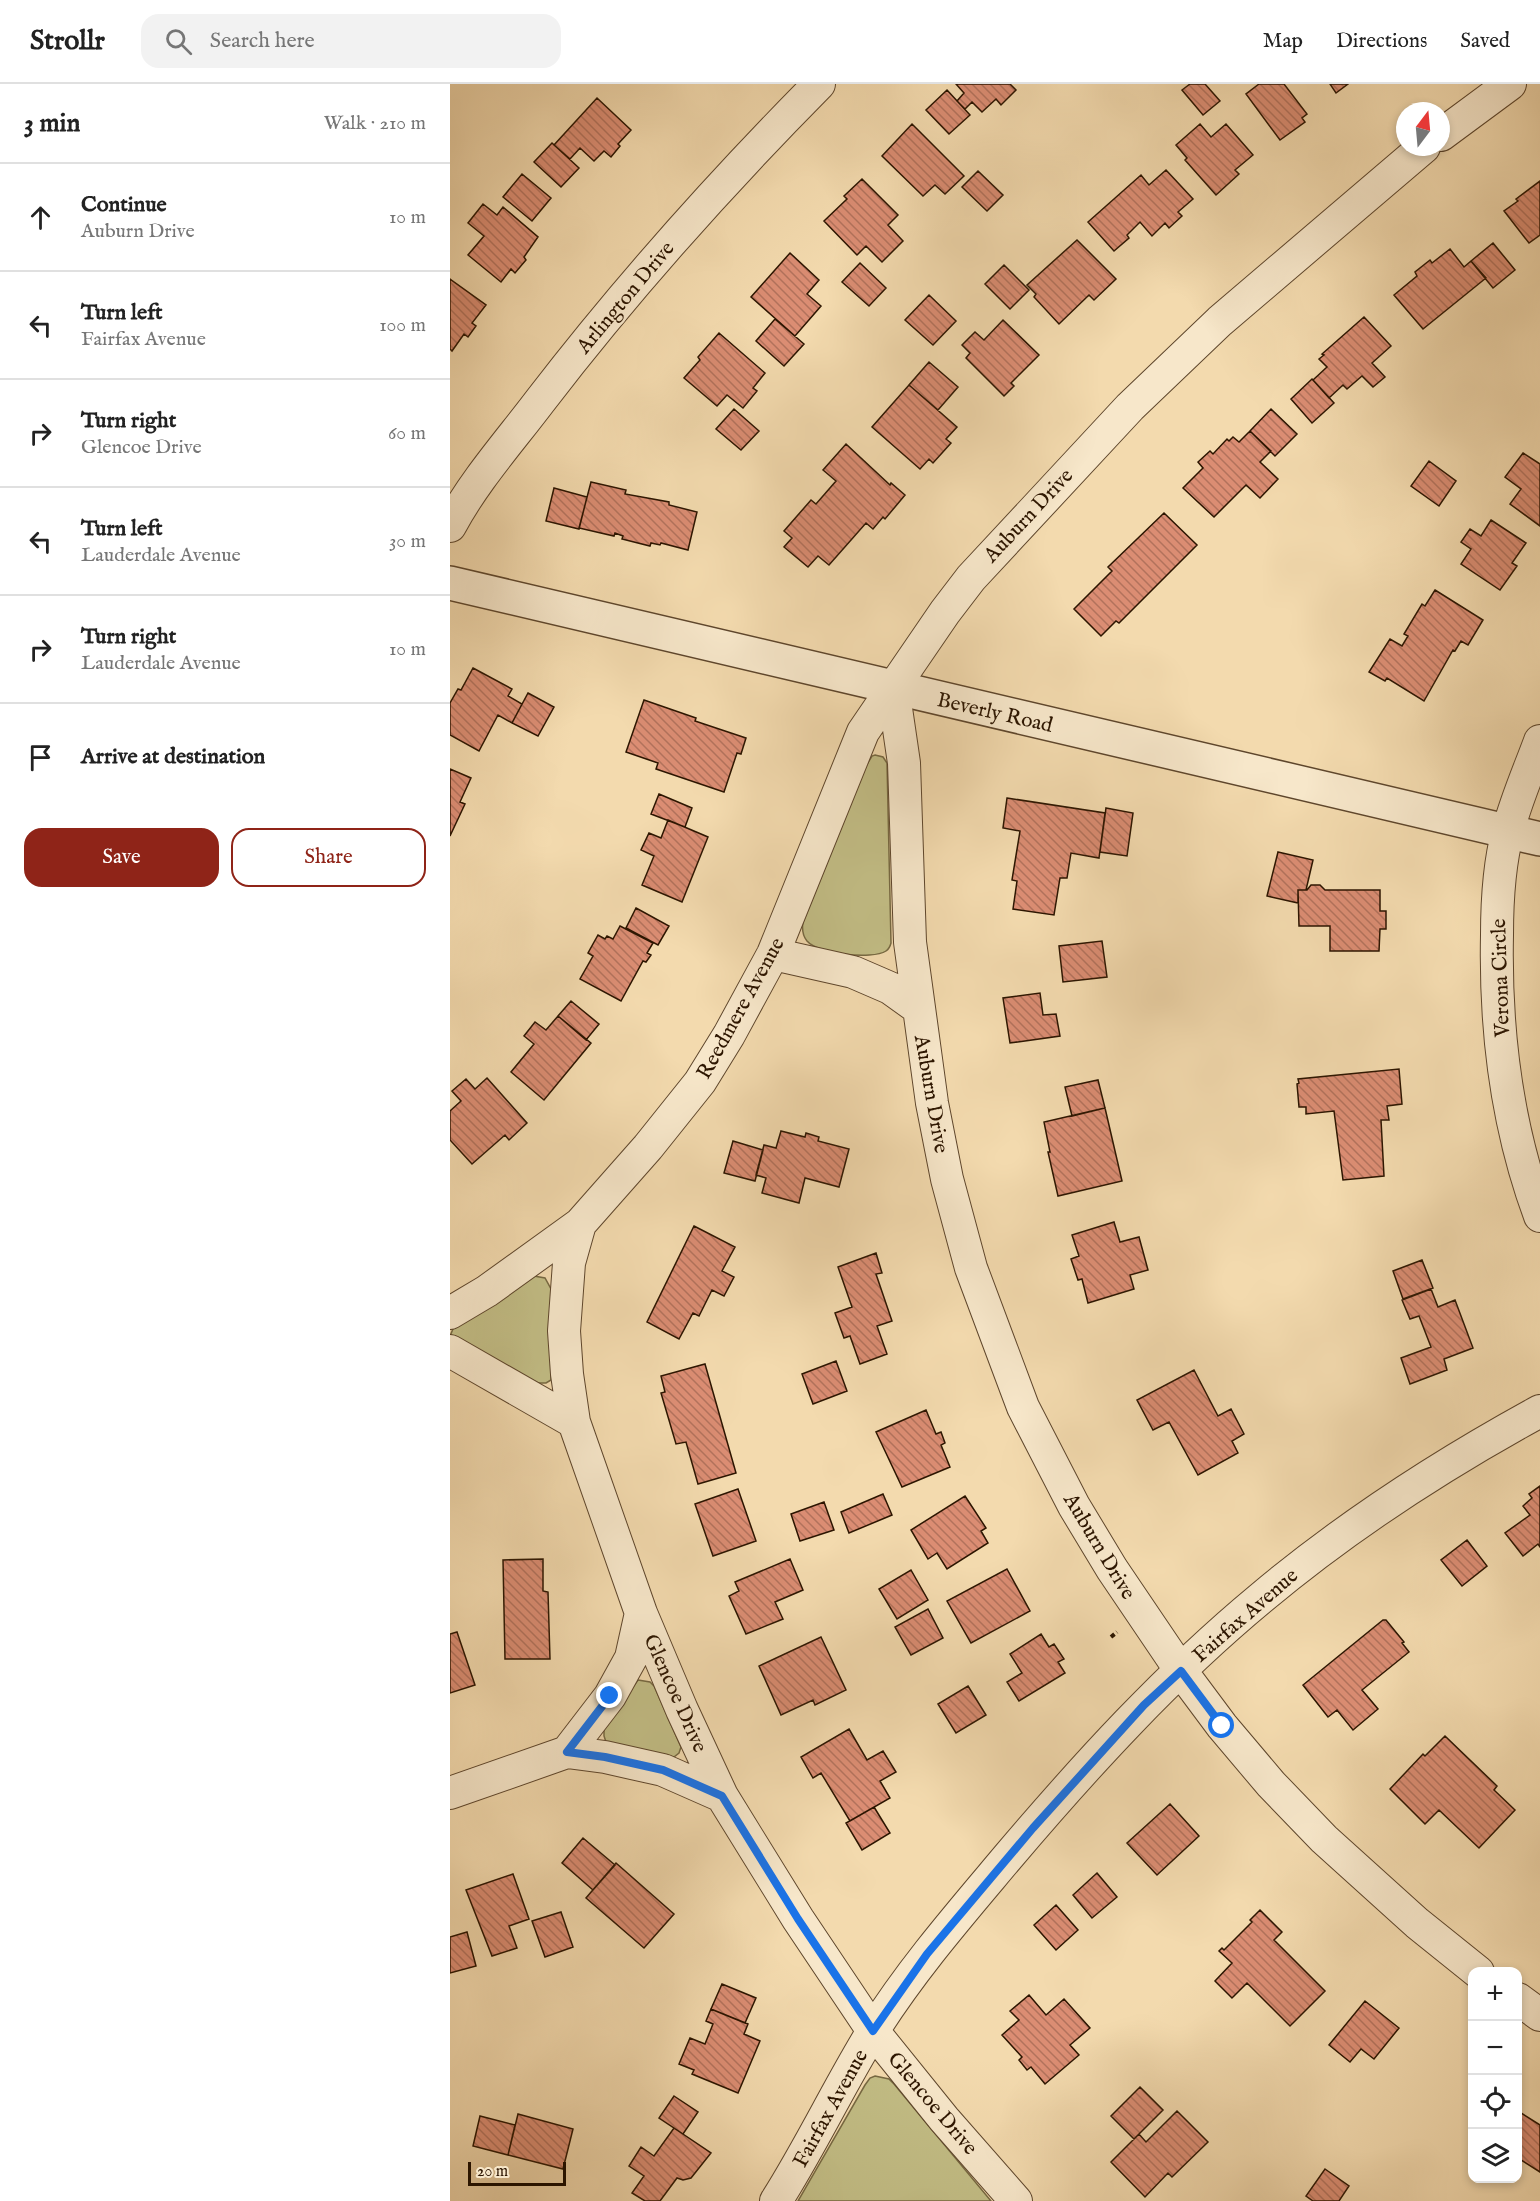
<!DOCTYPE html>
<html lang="en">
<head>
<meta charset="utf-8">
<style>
	body { margin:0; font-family:"IM FELL English",serif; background:#f2f2f2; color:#222 }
	.controls { position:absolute; right:18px; bottom:18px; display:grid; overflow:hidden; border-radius:12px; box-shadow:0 3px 9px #0003 }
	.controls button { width:54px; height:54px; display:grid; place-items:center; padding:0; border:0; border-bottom:2px solid #e0e0e0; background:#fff; color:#222; font:30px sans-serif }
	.compass { position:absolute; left:946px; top:18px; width:54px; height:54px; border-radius:50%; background:#fff; box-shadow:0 3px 9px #0003; rotate:16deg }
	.scale { position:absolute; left:18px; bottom:15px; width:98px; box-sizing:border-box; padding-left:6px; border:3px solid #2c1500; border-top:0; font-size:16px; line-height:21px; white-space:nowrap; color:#2c1500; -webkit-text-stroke:4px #f7e7ca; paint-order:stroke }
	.stop { position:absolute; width:18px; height:18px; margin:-14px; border:4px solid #1a73e8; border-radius:50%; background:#fff }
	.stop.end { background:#1a73e8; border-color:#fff; box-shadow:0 2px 6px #0008 }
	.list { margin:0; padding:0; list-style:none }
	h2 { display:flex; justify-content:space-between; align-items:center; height:78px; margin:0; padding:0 24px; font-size:26px }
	h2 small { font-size:20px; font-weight:400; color:#767676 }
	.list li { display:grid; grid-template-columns:39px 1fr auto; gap:18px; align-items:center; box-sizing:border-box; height:108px; padding:0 24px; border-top:2px solid #e0e0e0 }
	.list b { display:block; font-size:22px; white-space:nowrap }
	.list p { margin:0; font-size:20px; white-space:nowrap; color:#767676 }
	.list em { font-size:20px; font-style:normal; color:#767676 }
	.actions { display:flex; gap:12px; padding:18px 24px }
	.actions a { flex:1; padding:14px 0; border:2px solid #8f2418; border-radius:18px; text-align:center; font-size:21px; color:#8f2418 }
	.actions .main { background:#8f2418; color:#fff }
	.icon { flex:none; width:33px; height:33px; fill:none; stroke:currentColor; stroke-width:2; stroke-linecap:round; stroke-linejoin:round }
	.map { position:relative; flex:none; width:1090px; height:2117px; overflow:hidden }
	header { display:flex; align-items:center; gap:36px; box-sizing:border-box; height:84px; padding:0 30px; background:#fff; border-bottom:2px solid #e0e0e0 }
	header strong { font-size:28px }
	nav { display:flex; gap:33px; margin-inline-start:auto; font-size:21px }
	.search { width:420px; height:54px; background:#f2f2f2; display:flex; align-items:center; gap:15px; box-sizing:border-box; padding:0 21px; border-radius:18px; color:#767676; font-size:22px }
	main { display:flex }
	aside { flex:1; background:#fff }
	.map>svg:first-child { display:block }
	.green { fill:#c2bd85; stroke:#776942; stroke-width:1.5 }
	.building { fill:url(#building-back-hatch); stroke:#2c1500; stroke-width:1.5 }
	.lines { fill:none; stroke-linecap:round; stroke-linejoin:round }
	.minor-casing { stroke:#5e462c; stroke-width:34 }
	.tertiary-casing { stroke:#5e462c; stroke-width:36 }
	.path { stroke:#2c1500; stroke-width:4; stroke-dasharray:4.5 3; stroke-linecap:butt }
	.minor { stroke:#f7e7ca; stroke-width:32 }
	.tertiary { stroke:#f7e7ca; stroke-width:33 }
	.route { stroke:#1a73e8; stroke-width:8 }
	.labels { text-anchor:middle; stroke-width:4.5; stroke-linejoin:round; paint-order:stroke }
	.street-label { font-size:21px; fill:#2c1500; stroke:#f7e7ca }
</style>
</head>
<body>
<header>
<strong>Strollr</strong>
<div class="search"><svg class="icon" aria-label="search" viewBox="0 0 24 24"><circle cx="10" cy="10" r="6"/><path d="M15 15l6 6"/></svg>Search here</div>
<nav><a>Map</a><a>Directions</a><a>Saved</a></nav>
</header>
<main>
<aside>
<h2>3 min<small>Walk · 210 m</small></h2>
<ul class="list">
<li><svg class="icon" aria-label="ahead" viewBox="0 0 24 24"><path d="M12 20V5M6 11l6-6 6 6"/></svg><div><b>Continue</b><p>Auburn Drive</p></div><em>10 m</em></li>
<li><svg class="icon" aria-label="left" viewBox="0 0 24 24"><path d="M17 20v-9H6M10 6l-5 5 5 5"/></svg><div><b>Turn left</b><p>Fairfax Avenue</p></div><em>100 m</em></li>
<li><svg class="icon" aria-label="right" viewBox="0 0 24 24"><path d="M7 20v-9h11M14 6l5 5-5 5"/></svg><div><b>Turn right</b><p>Glencoe Drive</p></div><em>60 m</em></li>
<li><svg class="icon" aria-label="left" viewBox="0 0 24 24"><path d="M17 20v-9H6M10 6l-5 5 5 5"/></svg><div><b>Turn left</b><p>Lauderdale Avenue</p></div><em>30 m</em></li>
<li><svg class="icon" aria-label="right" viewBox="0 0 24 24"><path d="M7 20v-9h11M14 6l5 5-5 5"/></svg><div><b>Turn right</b><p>Lauderdale Avenue</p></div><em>10 m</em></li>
<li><svg class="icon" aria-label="arrive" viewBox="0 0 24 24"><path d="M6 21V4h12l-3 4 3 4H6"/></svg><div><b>Arrive at destination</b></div></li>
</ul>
<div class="actions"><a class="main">Save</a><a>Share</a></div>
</aside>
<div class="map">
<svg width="1090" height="2117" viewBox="0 0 1090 2117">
	<defs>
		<pattern id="building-back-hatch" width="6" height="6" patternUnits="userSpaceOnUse" patternTransform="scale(1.5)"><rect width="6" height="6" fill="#db8d73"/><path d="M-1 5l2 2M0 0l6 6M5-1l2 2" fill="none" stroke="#b2725c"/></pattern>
	</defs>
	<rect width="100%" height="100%" fill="#f3daae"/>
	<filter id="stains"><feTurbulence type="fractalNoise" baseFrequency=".00333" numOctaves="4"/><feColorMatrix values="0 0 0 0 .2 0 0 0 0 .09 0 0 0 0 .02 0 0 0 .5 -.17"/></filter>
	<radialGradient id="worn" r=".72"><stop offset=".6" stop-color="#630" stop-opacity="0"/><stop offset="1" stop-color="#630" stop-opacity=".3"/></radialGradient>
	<path class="green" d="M425,671L433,673L437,679L441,859C440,863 439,865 436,867C422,876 368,870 357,857C353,852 352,844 353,838L416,682L422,672Z
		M84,1192L95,1194L101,1205V1296L96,1299H88L0,1252L3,1245Z
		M188,1596L200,1598L204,1602L231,1663L229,1669L224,1673L157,1661L154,1652V1643Z
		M425,1992L439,1995L444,2000L541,2117H348L415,2001L420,1994Z"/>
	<path class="building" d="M506,0H560L566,6L551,21L546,15L532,28L522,18L515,25L507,17L514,9Z
		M740,0H755L770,17L753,31L732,6Z
		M809,0H834L857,30L852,34L855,38L830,56L796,10Z
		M880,0H898L886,9Z
		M497,6L520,31L499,50L476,26Z
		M147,14L181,46L168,60L170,62L161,73L154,67L144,77L130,64L120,75L104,61Z
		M462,40L514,92L495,110L485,101L473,112L432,72Z
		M750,40L761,53L776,40L803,71L785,86L789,90L766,111L735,76L737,74L726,61Z
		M102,59L129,84L111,103L84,78Z
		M716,86L743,115L728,128L732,132L719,144L715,139L702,152L690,138L677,151L679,154L664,167L638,138L691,91L699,101Z
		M528,87L553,111L537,127L512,103Z
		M72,90L101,114L82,137L53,113Z
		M412,95L448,131L438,141L453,157L432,178L416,162L407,171L374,137L397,115L394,112Z
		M1090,97V151L1079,159L1054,127L1068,117L1066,115Z
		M33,120L47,131L53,123L88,153L74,173L76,176L65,189L61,185L51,198L18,171L34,152L18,139Z
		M627,156L666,195L644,216L639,211L609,240L584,213L586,210L577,201Z
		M1043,159L1065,186L1043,204L1021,177Z
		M1000,165L1014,183L1021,177L1036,194L973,245L944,211L967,192L965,188L980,176L982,179Z
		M340,169L369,196L357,210L371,222L345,252L301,213Z
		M410,179L436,204L419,222L392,198Z
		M554,181L579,206L560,225L535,200Z
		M0,195L36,221L22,239L26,242L18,253L14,250L2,267L0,265Z
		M479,211L506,237L483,261L455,236Z
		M914,233L941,262L922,279L935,293L923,303L912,292L897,305L893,301L879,314L863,296L877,283L869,275L874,271L872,270Z
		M325,235L354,260L334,282L306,257Z
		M553,236L589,271L561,299L564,302L554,312L516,274L520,269L512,261L525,248L534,256Z
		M269,249L315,289L303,304L307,307L293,324L277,311L267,322L234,294L250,276L248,273Z
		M479,278L508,303L488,326L459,301Z
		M862,295L884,319L862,339L841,315Z
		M459,301L507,343L496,355L501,359L483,379L479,375L470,385L422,343Z
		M284,325L309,347L291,366L266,345Z
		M821,325L847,350L825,372L800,347Z
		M800,347L821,367L810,378L828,395L810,414L796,401L764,433L733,404L753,384L748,378L760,367L763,370L777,355L779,357L783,353L789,358Z
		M396,360L440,401L441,399L455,411L435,435L433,433L423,445L416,439L379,481L368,472L358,483L334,463L342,454L334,447L361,416L366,420L386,397L373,386Z
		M1073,369L1090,380V442L1060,420L1071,405L1055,393Z
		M979,377L1006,397L989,422L961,402Z
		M141,398L176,406L175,410L219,418V421L247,428L238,466L211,459L210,461L201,459L200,462L172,455L173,452L165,449L164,452L129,444Z
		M104,404L137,413L129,445L96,437Z
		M714,429L747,461L669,539L666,537L651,552L624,525L662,487L658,483Z
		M1041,436L1076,459L1062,479L1067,482L1050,506L1011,480L1021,465L1011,458L1020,445L1031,452Z
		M985,506L1033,536L1018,561L1011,557L1005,567L1003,566L974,617L937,594L935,597L919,588L940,555L952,562L958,552L954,550L972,520L975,522Z
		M23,584L62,605L58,612L72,620L62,639L48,631L29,667L0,651V619L8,605L11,606Z
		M78,609L104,623L88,652L62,639Z
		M194,616L246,634L245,637L296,654L291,670L287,669L274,708L206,685L208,679L176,668Z
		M0,685L21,694L10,718L15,720L0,752Z
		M209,710L242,724L235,743L201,730Z
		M557,714L655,729L649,774L621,769L617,794H610L604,831L563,825L567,797L562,796L570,747L553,744Z
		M656,724L683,729L677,772L650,768Z
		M218,736L258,753L232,818L192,801L204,772L191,766L199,749L211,754Z
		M828,768L863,776L856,806H848V819L817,812Z
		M861,801H870L875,806H930V827H936V845H930L929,867H880V842H849L848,806H857Z
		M186,824L219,842L208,861L176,844Z
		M170,842L203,859L197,869L201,871L196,878L193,877L171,917L130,895L143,872L138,869L148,851L155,855L157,852L163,855Z
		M652,857L657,893L613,898L609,862Z
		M590,909L593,931L606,930L610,952L560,959L553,914Z
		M121,917L149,940L136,956L108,932Z
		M108,932L141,959L94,1016L61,988L84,960L74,952L85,938L96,946Z
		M949,985L952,1020L937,1022L939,1036H931L934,1092L893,1096L884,1027L856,1030V1023H849L847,1000L849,999L848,995Z
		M37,994L77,1039L59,1056L55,1051L22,1080L0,1056V1027L11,1017L2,1007L16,995L25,1005Z
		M648,996L655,1024L622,1032L615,1003Z
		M655,1024L672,1097L608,1112L598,1068H600L594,1038Z
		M331,1047L355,1053L356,1049L369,1053L368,1057L399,1065L389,1103L355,1094L349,1119L312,1109L316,1094L306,1091L314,1061L326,1064Z
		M283,1057L313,1066L305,1097L274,1089Z
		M664,1138L670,1158L689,1153L698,1186L680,1191L684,1205L638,1219L632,1195L628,1196L621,1175L629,1172L622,1151Z
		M244,1142L285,1163L272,1187L284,1193L274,1212L262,1206L249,1232L243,1229L229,1255L197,1238Z
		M426,1169L432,1189L426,1190L442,1237L427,1242L437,1270L410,1280L400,1252L394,1254L385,1229L402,1223L388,1183Z
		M972,1176L983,1204L953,1215L943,1187Z
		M981,1205L988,1223L1005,1216L1023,1264L994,1275L997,1286L960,1300L951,1274L981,1263L969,1232L960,1235L952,1216Z
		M386,1277L397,1307L363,1320L352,1290Z
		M255,1280L286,1389L248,1400L236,1358L226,1360L211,1309L215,1308L211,1292Z
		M744,1286L768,1332L781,1325L794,1350L782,1357L788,1369L748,1391L719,1338L703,1346L687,1316Z
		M476,1326L486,1350L491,1348L495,1359L491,1361L500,1383L452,1403L426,1348Z
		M1090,1402V1463L1088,1460L1073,1472L1055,1449L1080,1431L1073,1422L1082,1414L1079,1410Z
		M288,1405L306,1457L263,1472L245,1420Z
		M433,1410L442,1431L399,1449L391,1428Z
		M515,1412L536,1444L531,1447L538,1459L497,1485L487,1469L478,1475L461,1446Z
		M374,1418L384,1446L350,1457L341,1430Z
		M1017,1456L1037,1482L1012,1502L991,1476Z
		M93,1475V1507L98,1508L100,1575H55L53,1476Z
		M340,1475L353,1506L325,1518L333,1535L296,1550L279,1512L289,1507L285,1498Z
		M557,1485L580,1527L521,1559L497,1517Z
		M461,1486L478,1516L447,1535L429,1505Z
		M478,1525L493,1554L461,1571L445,1543Z
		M933,1536H936L954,1558L952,1559L959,1568L912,1606L928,1625L903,1646L887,1626L878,1633L853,1601Z
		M7,1548L25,1601L0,1609V1550Z
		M591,1550L599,1563L604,1560L614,1575L608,1578L615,1589L569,1617L557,1598L572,1589L560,1570Z
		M371,1553L396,1606L365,1621L363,1616L331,1631L309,1582Z
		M518,1602L536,1631L506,1649L488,1620Z
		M399,1645L417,1676L433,1667L446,1688L430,1697L440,1714L400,1737L371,1689L363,1694L351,1673Z
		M995,1652L1047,1702L1044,1706L1065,1726L1029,1764L989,1726L975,1740L940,1705L973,1670L975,1672Z
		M720,1720L749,1752L707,1791L677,1759Z
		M424,1723L440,1749L412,1766L396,1739Z
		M133,1754L165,1781L143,1806L112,1779Z
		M166,1779L224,1830L194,1864L136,1814Z
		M647,1789L667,1813L642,1834L623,1811Z
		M63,1790L79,1835L59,1842L67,1864L42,1872L16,1806Z
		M606,1821L628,1846L606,1866L584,1841Z
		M810,1826L832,1848L824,1856L875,1907L840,1942L797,1899L782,1914L765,1897L782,1879L769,1867L772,1864L774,1866L802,1838L800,1836Z
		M111,1828L123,1863L95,1873L82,1837Z
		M17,1848L26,1882L0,1889V1853Z
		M272,1900L306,1914L295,1939L261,1925Z
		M579,1911L596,1931L614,1915L640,1944L620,1961L629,1971L595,2000L581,1983L577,1986L569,1976L572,1973L552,1951L569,1936L560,1927Z
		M915,1917L949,1944L924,1975L911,1965L900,1978L879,1961Z
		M261,1925L298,1940L294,1950L310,1957L288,2009L242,1990L244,1986L229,1980L240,1954L255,1960L263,1940L256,1937Z
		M690,2003L713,2026L684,2055L661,2032Z
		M224,2012L248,2028L233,2050L209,2034Z
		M727,2027L758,2058L722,2093L718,2089L695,2113L661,2078L689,2050L696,2058Z
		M1068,2027L1090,2041V2088L1068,2074Z
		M68,2030L123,2045L113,2085L58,2071Z
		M30,2032L65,2041L58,2071L23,2062Z
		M224,2044L261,2069L241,2094L233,2096L227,2094L210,2117H195L182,2109L194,2092L179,2082L191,2063L204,2072Z
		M875,2085L899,2102L889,2117H863L856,2112Z"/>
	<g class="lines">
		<g class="minor-casing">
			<path id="minor" d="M991,51L1060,0
				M974,63L770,237L680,323L521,494L495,528L443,604L454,679L460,858L482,1019L497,1095L521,1184L573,1323L624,1422L662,1485L731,1587L772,1642L821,1700L874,1755L967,1839L1028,1888
				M0,442C24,397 59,358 90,317C176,205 270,100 369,0
				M1090,657C1079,687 1066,716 1058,747C1049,780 1047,817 1047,851C1045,946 1057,1043 1090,1132
				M323,870L403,888L440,904L468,924
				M130,1140L119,1179L114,1247L117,1290L124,1338L191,1529L232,1626L272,1712L348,1835L423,1947L494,2035L566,2117
				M0,1229L37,1207L130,1140L198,1063L250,998L279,951L323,870L413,648L443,604
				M0,1267L124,1338
				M117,1668L155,1673L213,1686L272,1712
				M0,1709L117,1668L160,1612L181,1574L191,1529
				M1068,1915L1090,1931
				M326,2117C361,2062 389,2002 423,1947C462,1885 510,1830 557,1774C635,1682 718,1591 811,1514C898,1441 991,1381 1090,1327"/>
		</g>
		<g class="tertiary-casing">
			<path id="tertiary" d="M0,499L1090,755"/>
		</g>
		<path class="path" d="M661,1553L667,1548"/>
		<use href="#minor" class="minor"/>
		<use href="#tertiary" class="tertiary"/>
	</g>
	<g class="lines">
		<path class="route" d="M160,1612L117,1668L155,1673L213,1686L272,1712L348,1835L423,1947L477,1870L583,1744L694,1621L731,1587L772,1642"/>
	</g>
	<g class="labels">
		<g class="street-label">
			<text transform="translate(175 213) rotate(-50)" y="7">Arlington Drive</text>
			<text transform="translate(578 431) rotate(-47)" y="7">Auburn Drive</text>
			<text transform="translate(545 628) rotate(13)" y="7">Beverly Road</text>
			<text transform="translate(1050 894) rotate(-92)" y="7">Verona Circle</text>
			<text transform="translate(290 924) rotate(-61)" y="7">Reedmere Avenue</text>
			<text transform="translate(482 1010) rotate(80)" y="7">Auburn Drive</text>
			<text transform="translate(650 1462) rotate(59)" y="7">Auburn Drive</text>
			<text transform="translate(795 1531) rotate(-41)" y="7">Fairfax Avenue</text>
			<text transform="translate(226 1609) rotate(66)" y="7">Glencoe Drive</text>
			<text transform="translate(483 2019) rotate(50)" y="7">Glencoe Drive</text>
			<text transform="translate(380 2024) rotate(-61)" y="7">Fairfax Avenue</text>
		</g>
	</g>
	<rect width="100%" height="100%" filter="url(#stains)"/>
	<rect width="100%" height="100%" fill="url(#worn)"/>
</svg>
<div class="controls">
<button>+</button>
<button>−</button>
<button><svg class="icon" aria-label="locate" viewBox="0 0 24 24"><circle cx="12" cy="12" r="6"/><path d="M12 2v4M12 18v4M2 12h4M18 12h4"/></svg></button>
<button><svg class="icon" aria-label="layers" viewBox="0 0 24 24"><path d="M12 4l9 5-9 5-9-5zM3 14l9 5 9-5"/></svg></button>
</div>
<svg class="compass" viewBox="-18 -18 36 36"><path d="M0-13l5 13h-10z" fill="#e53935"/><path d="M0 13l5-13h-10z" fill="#767676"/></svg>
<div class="scale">20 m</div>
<div class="stop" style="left:772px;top:1642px"></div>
<div class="stop end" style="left:160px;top:1612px"></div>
</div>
</main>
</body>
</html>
